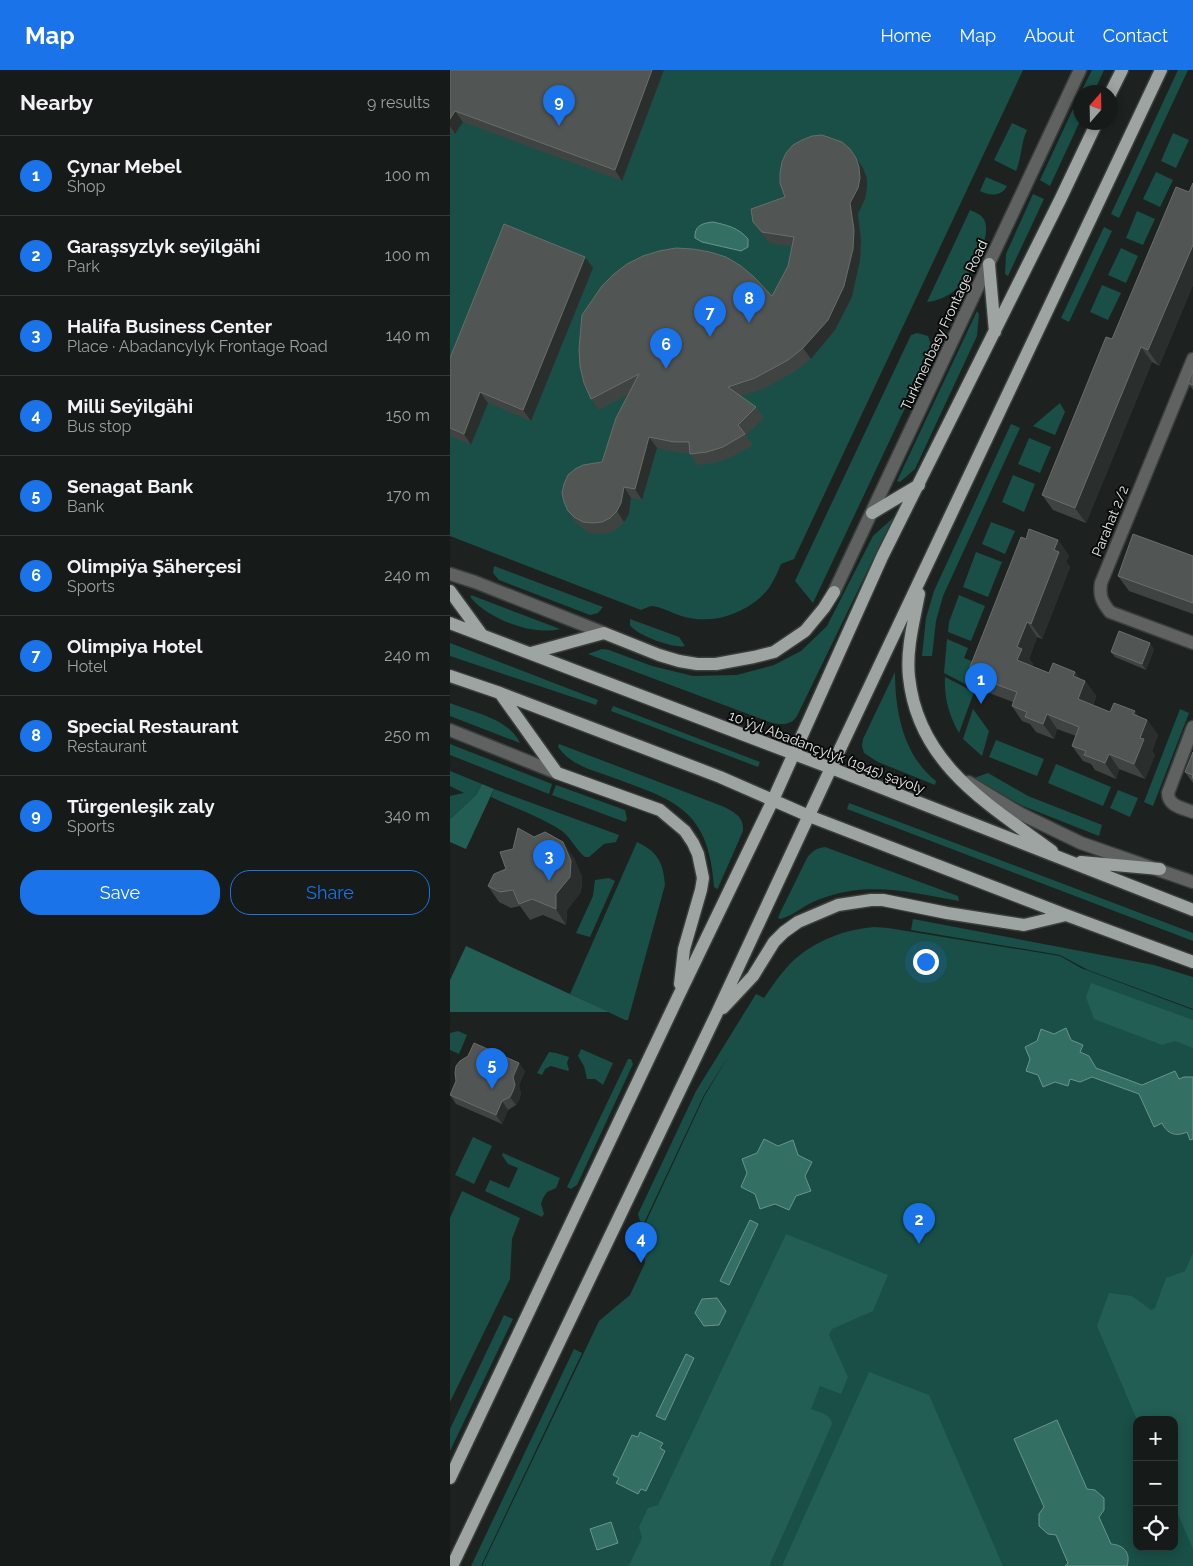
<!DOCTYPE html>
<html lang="en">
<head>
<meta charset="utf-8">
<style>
	body { margin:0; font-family:Raleway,sans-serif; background:#1f2322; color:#f1f3f6 }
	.controls { position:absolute; right:15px; bottom:15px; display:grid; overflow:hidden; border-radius:10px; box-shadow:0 2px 12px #0003 }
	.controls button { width:45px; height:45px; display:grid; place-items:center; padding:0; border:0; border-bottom:1px solid #353838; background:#161a19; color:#f1f3f6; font:25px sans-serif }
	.compass { position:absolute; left:623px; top:15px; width:45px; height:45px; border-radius:50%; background:#161a19; box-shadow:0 2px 12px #0003; rotate:20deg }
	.you { position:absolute; left:475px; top:891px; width:18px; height:18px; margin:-12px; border:4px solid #fff; border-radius:50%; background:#1a73e8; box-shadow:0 0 0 8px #1a73e833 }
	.badge { display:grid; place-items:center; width:32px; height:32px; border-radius:50%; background:#1a73e8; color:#fff; font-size:16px; font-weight:700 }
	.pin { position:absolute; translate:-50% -41px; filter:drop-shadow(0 1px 2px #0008) }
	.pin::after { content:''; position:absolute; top:26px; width:18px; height:15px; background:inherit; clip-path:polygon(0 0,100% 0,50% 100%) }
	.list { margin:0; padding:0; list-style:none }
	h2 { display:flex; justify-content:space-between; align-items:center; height:65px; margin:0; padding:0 20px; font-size:21px }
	h2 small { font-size:16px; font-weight:400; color:#9ea1a2 }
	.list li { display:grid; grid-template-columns:32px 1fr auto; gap:15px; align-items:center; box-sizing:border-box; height:80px; padding:0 20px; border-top:1px solid #353838 }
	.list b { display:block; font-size:19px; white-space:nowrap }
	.list p { margin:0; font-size:16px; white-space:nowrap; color:#9ea1a2 }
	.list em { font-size:16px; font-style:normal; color:#9ea1a2 }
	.actions { display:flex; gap:10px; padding:15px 20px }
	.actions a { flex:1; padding:11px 0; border:1px solid #1a73e8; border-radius:20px; text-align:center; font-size:18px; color:#1a73e8 }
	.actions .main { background:#1a73e8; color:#fff }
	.icon { flex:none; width:28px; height:28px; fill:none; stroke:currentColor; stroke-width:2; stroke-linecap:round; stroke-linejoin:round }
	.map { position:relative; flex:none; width:743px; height:1496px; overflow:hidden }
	header { display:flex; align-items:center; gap:30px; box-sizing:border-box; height:70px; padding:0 25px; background:#1a73e8; color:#fff }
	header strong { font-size:24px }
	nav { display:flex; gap:28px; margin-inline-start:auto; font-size:18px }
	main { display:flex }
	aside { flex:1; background:#161a19 }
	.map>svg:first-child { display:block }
	.green { fill:#194f46; fill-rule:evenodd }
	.forest { fill:#225e54 }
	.water { fill:#346f64; stroke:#6a948c }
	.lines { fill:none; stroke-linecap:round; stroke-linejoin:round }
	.street-casing { stroke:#393e3d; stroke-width:15 }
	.primary-casing { stroke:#393e3d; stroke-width:15 }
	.street { stroke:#5f6261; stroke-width:12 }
	.primary { stroke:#9ea4a2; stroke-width:12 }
	.wall { fill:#3f4443 }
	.shaded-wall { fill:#2a2f2e }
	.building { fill:#515655; stroke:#696d6c }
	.labels { text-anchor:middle; stroke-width:4; stroke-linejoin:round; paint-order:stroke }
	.street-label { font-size:14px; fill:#e8ebea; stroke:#090b0a }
</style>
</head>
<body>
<header>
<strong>Map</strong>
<nav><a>Home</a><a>Map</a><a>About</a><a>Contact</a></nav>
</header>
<main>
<aside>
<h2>Nearby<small>9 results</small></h2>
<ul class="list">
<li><span class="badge">1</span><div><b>Çynar Mebel</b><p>Shop</p></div><em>100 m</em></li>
<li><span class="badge">2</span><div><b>Garaşsyzlyk seýilgähi</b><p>Park</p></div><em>100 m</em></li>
<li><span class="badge">3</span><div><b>Halifa Business Center</b><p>Place · Abadancylyk Frontage Road</p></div><em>140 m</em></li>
<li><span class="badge">4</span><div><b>Milli Seýilgähi</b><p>Bus stop</p></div><em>150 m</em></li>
<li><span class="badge">5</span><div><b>Senagat Bank</b><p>Bank</p></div><em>170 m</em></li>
<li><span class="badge">6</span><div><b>Olimpiýa Şäherçesi</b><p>Sports</p></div><em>240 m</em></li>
<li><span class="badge">7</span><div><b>Olimpiya Hotel</b><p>Hotel</p></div><em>240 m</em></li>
<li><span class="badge">8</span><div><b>Special Restaurant</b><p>Restaurant</p></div><em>250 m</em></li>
<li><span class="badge">9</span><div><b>Türgenleşik zaly</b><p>Sports</p></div><em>340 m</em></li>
</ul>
<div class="actions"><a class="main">Save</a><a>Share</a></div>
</aside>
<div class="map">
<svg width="743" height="1496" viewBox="0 0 743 1496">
	<rect width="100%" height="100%" fill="#1d2221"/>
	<path class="green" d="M0,0H573L344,489L331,494C328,502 324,510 319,518C300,542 265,555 235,547C226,545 210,536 202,536C199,536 194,539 191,540L0,466Z
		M642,0H654L644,22H631Z
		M728,0H738L669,148L661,144Z
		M630,24V51L600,116L590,110Z
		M562,53L577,60C571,72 572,87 566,101L544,90Z
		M723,63L739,70L726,98L711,91Z
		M706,102L723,110L710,137L693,129Z
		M536,107L557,116C551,127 540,126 530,121Z
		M583,124L594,129L558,206L555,204L556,184Z
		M520,140C524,142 530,144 533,148C545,164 519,209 505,220C497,227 487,231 477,232Z
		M687,141L705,149L693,175L676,168Z
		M654,157L662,161L619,252L611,248Z
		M671,178L688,186L676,213L658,205Z
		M652,215L671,223L658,250L640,242Z
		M527,241L529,244L527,266L465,399L450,412L447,411Z
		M467,263L478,266L482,277L481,283L363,533L345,511L461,265Z
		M610,333L615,342L605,365L583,356L591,349Z
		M561,354L570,358L493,526L486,551L482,586H472L476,548L484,521Z
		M579,368L601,377L590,403L568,394Z
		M563,405L585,414L574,442L552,432Z
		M443,448L347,646C341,656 330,655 319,652L138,584L152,579L159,580L202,596L243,606L287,605L324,595L351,581L377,556L423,466Z
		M541,452L565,461L555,484L532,474Z
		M526,482L552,492L538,527L513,517Z
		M44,496L153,537L148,543L140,545L49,510L43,503Z
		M21,525L110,559C82,566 39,549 21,528Z
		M509,525L535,536L521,571L498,562L499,552Z
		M180,549L229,567L235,576C224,579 186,565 180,555Z
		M497,569L518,578L514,588L534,596L525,619L494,603Z
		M0,573L148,630L146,635L0,586Z
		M445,602C445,641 453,685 486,711L485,715L428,692L414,683L412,676L413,669Z
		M495,607L524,622L509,663C499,645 494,628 495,607Z
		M0,633C24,643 58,648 70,673L0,646Z
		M163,636L310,692L308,697L161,641Z
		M523,639L539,661L532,686L513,669Z
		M730,639L739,643L703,736L694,732Z
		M546,670L594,689L587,706L539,687Z
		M0,674L102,714L99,724L0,685Z
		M109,674L272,736C284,742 294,746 293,761L268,818L267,819L264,817C259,735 220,729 153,704C135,698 120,693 108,677Z
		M606,694L661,717L653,736L598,713Z
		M0,701L32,714L26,725L0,749V726L14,723L0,716Z
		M538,703L578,726L652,755L649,766L573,736L524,708Z
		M106,715L175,740L177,749L175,752L102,725Z
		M44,719L169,765L166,772L154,774L139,787H135C126,780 121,768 112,761C91,747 64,738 41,727Z
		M668,720L688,728L680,747L660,738Z
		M399,733L743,863V871L397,739Z
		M187,772C208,782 213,792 215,815L178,950H175L120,924Z
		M375,777L508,826L509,831C464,823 424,812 379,826C373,828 366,830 361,833C351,838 340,847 330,849L328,848L330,843L357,788C362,781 367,778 375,777Z
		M159,808L165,811L140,867L126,863L143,826L145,810Z
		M463,849L704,895L743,907V939L638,900L610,885L461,860Z
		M424,857L438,858L610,886L631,898L743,940V1496H32L149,1251L180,1225L195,1193V1154L255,1025L281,982L254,1025L194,1153L190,1151L188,1144L246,1021L306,924L314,928C320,920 325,911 332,903C354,875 389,860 424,857ZM687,1350H724V1477H687Z
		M8,961L17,965L9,984L0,980V963Z
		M131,979L163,993L153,1015L145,1009H137L134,996L128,986Z
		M99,982L106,983L119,987L117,993L119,1000L118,1001L101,996L95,999L92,1005L87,1003Z
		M178,989H181L183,994L127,1115L121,1119L117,1117Z
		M23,1067L42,1076L24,1114L5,1105Z
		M53,1083L110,1108L106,1118L97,1122L93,1128L91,1134L94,1144L92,1147L35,1121L40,1110L59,1118L68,1098L58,1094L52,1085Z
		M12,1121L70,1148L62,1169L60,1209L0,1332V1148Z
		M54,1245L63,1249L0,1381V1359Z
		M124,1279L132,1283L31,1496H21Z"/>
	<path class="forest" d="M32,714L44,719L16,779L0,772V749L26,725Z
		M16,876L159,942H0V910Z
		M641,913L743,950V978L725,971L712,975L644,949L636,927Z
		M336,1164L438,1205L423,1241L382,1259L379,1265L398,1307L391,1324L370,1316L361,1339C369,1342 381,1344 382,1354L319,1496H176L179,1495L192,1468L189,1457L198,1438L208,1435Z
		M743,1183V1479L724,1435V1350H687L647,1256L659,1223L682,1226L701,1240L705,1238L716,1208L735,1201Z
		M419,1302L479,1325L553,1496H332Z"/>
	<path class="water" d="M263,152C277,155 289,158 298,169V177L291,181L287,180L252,172L245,168C244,156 252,153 263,152Z
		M616,958L621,970L633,975L630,982L639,986L646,998L692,1015L725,1001L729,1009L734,1007H743V1069L740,1070L737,1062C726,1067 717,1064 712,1053L704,1057L689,1024L642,1007L630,1012L620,1009L618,1016L605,1012L593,1017L588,1005L576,1001L580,989L575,977L587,971L591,959L604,964Z
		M314,1069L328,1076L343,1070L348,1085L362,1092L355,1106L361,1121L346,1126L339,1140L325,1134L310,1139L305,1124L291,1117L297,1103L292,1089L307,1083Z
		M300,1150L308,1154L279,1215L270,1211Z
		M267,1228L276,1241L269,1255L254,1256L245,1243L252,1229Z
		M236,1284L244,1288L215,1350L206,1346Z
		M607,1350L637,1419L645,1420L654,1428V1440L649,1447L661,1474C674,1475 681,1483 677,1496H615L618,1493L606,1465L598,1464L589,1456V1444L594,1437L564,1369Z
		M190,1362L213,1373L210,1378L215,1381L196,1421L191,1419L188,1424L166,1413L169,1408L163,1405L182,1365L188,1367Z
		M161,1452L168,1473L147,1480L140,1459Z"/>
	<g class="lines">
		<g class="street-casing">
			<path id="street" d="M743,289L651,513C649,526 652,532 660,542L743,573
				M0,504L25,512L154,563
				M384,522L630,0
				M743,657L718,723C718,736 732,738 743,742
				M0,660L107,703
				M518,712L571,744L631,773L743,812"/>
		</g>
		<g class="primary-casing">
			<path id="primary" d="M660,24L672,0
				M539,194L545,262
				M422,443L469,415
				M0,521L32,565
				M469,524C464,551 456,579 459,607C468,694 538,734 602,781
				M0,553L381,698L743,840
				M81,583L154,563L209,585L229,591L247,594H266L304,587L324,582L355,561L374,538L384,522
				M0,606L50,623L270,707L359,746L616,845L743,892
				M50,623L107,703L210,740L235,761L243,773L248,784L253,808L251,820L234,879L230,914
				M631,792L710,799
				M273,938L303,906L324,872L334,862L348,852L388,835L421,830H433L497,843L574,855L616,845
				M0,1408L228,927L323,730L432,487L610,130L647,52
				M2,1496L266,945L381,698L711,0"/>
		</g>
		<use href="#street" class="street"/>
		<use href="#primary" class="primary"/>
	</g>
	<path class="wall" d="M0,0H214L172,111L13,52L5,64L0,61Z
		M400,79L413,98L417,108V119L415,129L408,144L411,171L410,190L402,227L385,260L361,289L346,301L313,319L291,326L306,337L314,348L296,365L303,375L280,388L264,393L247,395L240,383H231L207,378L192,430L181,428L179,444L174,452L167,459L159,463L150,464L140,463L132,458L125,452L118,441L152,392L179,324L149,340L141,329L322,226L338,196L342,177L320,173L311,163L303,152Z
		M743,113V215L709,296L702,292L636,453L603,440L592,425L662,269L739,122Z
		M143,198L81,351L38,333L21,375L0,366V288Z
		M743,300V320L738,313Z
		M608,470L619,486L616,492L620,497L592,569L587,567L579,589L583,594L582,596L599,603L625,602L630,609L635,611L646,626L643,635L660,642L689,647L697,650L708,665L702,681L705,685L695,709L669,699L666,709L645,700L641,694L633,691L622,676L626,666L607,659L604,669L586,662L580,654L572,651L562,636L563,632L534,621L523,606L524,603L520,597Z
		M743,486V544L679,521L668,506Z
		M704,579L696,600L665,587L661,582Z
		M743,682V713L735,702Z
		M84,767L124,788L132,807L131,822L117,840L116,855L93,845L80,850L70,836L61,838L49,832L38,816L56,799L63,779Z
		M75,1001L69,1015L71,1024L69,1030L66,1035L58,1040L52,1054L6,1034L0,1025Z"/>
	<path class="shaded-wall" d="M202,0H214L172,111L165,100Z
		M5,41L13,52L5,64L0,56V49Z
		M406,88L413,98L417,108V119L415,129L408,144L411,171L410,190L402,227L385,260L361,289L353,278L400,133Z
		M743,175V215L709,296L698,280Z
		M135,187L143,198L81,351L73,340Z
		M691,277L702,292L636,453L625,438Z
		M30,322L38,333L21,375L14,364Z
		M199,367L207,378L192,430L185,419Z
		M174,417L181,428L179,444L174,452L167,441Z
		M608,470L619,486L616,492L620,497L592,569L581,554L604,480Z
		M577,552L587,567L579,589L583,594L578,606L567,590V577Z
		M700,573L704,579L696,600L692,594Z
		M625,602L634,615L635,611L646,626L639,644L628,629L623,606Z
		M685,641L695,656L697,650L708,665L702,681L705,685L695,709L684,694L690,668L683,644Z
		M597,644L607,659L604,669L593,654Z
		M659,684L669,699L666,709L655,693Z
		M113,772L124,788L132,807L131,822L117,840L116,855L106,839V824Z
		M69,993L75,1001L69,1015L71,1024L69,1030L66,1035L60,1027L63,1007Z
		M52,1031L58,1040L52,1054L46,1045Z"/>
	<path class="building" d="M0,0H202L165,100L5,41L0,49Z
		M372,65L392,72L400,79L406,88L409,97L410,108L408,118L400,133L404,160L403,179L394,216L378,250L353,278L338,290L305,308L278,317L306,337L288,355L295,364L273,377L257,382L240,384L239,372H224L199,367L185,419L174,417L171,433L167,441L160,448L152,452L142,453L133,452L124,447L118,441L114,432L112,423L114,414L118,405L125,399L133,395L152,392L166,348L189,304L141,329L134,313L130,296L129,279L132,245L152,216L164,204L177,194L193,186L209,181L226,178L243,179L260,182L276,187L291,196L304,207L322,226L338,196L344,167L312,162L303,152L301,139L335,127L330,113V103L332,92L336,83L343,75L352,70L362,66Z
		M743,113V175L698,280L691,277L625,438L592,425L656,267L662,269L726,117L739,122Z
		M54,154L135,187L73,340L30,322L14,364L0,358V288Z
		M743,300V315L738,313Z
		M579,459L608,470L604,480L609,482L581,554L577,552L567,577L572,579L567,590L599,603L603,593L625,602L623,606L635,611L628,629L660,642L664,633L685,641L683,644L697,650L690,668L694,669L684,694L659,684L655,693L634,685L636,681L622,676L629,657L597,644L593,654L575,647L577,642L562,636L567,622L523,606L526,599L520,597L571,467L576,469Z
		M683,464L743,486V533L668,506Z
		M669,561L700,573L692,594L661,582Z
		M743,682V708H742L743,705L735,702Z
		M68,758L84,767L95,762L113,772L121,791L120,807L106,824V839L82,829L69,834L63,820L50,822L38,816L44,804L56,799L50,782L63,779Z
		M24,973L69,993L63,1007L65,1015L63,1021L60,1027L52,1031L46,1045L0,1025L6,1011L5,1003L6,996L10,991L18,986Z"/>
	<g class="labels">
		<g class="street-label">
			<text transform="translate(494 255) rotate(-65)" y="5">Turkmenbasy Frontage Road</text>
			<text transform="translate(660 451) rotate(-68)" y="5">Parahat 2/2</text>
			<text transform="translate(377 682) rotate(21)" y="5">10 ýyl Abadançylyk (1945) şaýoly</text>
		</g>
	</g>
</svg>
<div class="controls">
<button>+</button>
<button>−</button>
<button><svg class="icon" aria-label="locate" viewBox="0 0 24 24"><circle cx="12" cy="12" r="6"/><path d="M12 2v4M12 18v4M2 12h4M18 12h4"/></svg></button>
</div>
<svg class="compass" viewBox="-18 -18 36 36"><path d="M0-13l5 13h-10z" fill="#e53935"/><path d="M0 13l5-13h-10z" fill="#9ea1a2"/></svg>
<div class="you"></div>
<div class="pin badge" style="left:531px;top:634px">1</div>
<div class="pin badge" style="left:469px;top:1174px">2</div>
<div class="pin badge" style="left:99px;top:811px">3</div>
<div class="pin badge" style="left:191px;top:1193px">4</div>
<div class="pin badge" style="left:42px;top:1019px">5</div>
<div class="pin badge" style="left:216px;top:299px">6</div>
<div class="pin badge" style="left:260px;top:267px">7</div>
<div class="pin badge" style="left:299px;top:253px">8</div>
<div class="pin badge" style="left:109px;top:56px">9</div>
</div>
</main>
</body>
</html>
